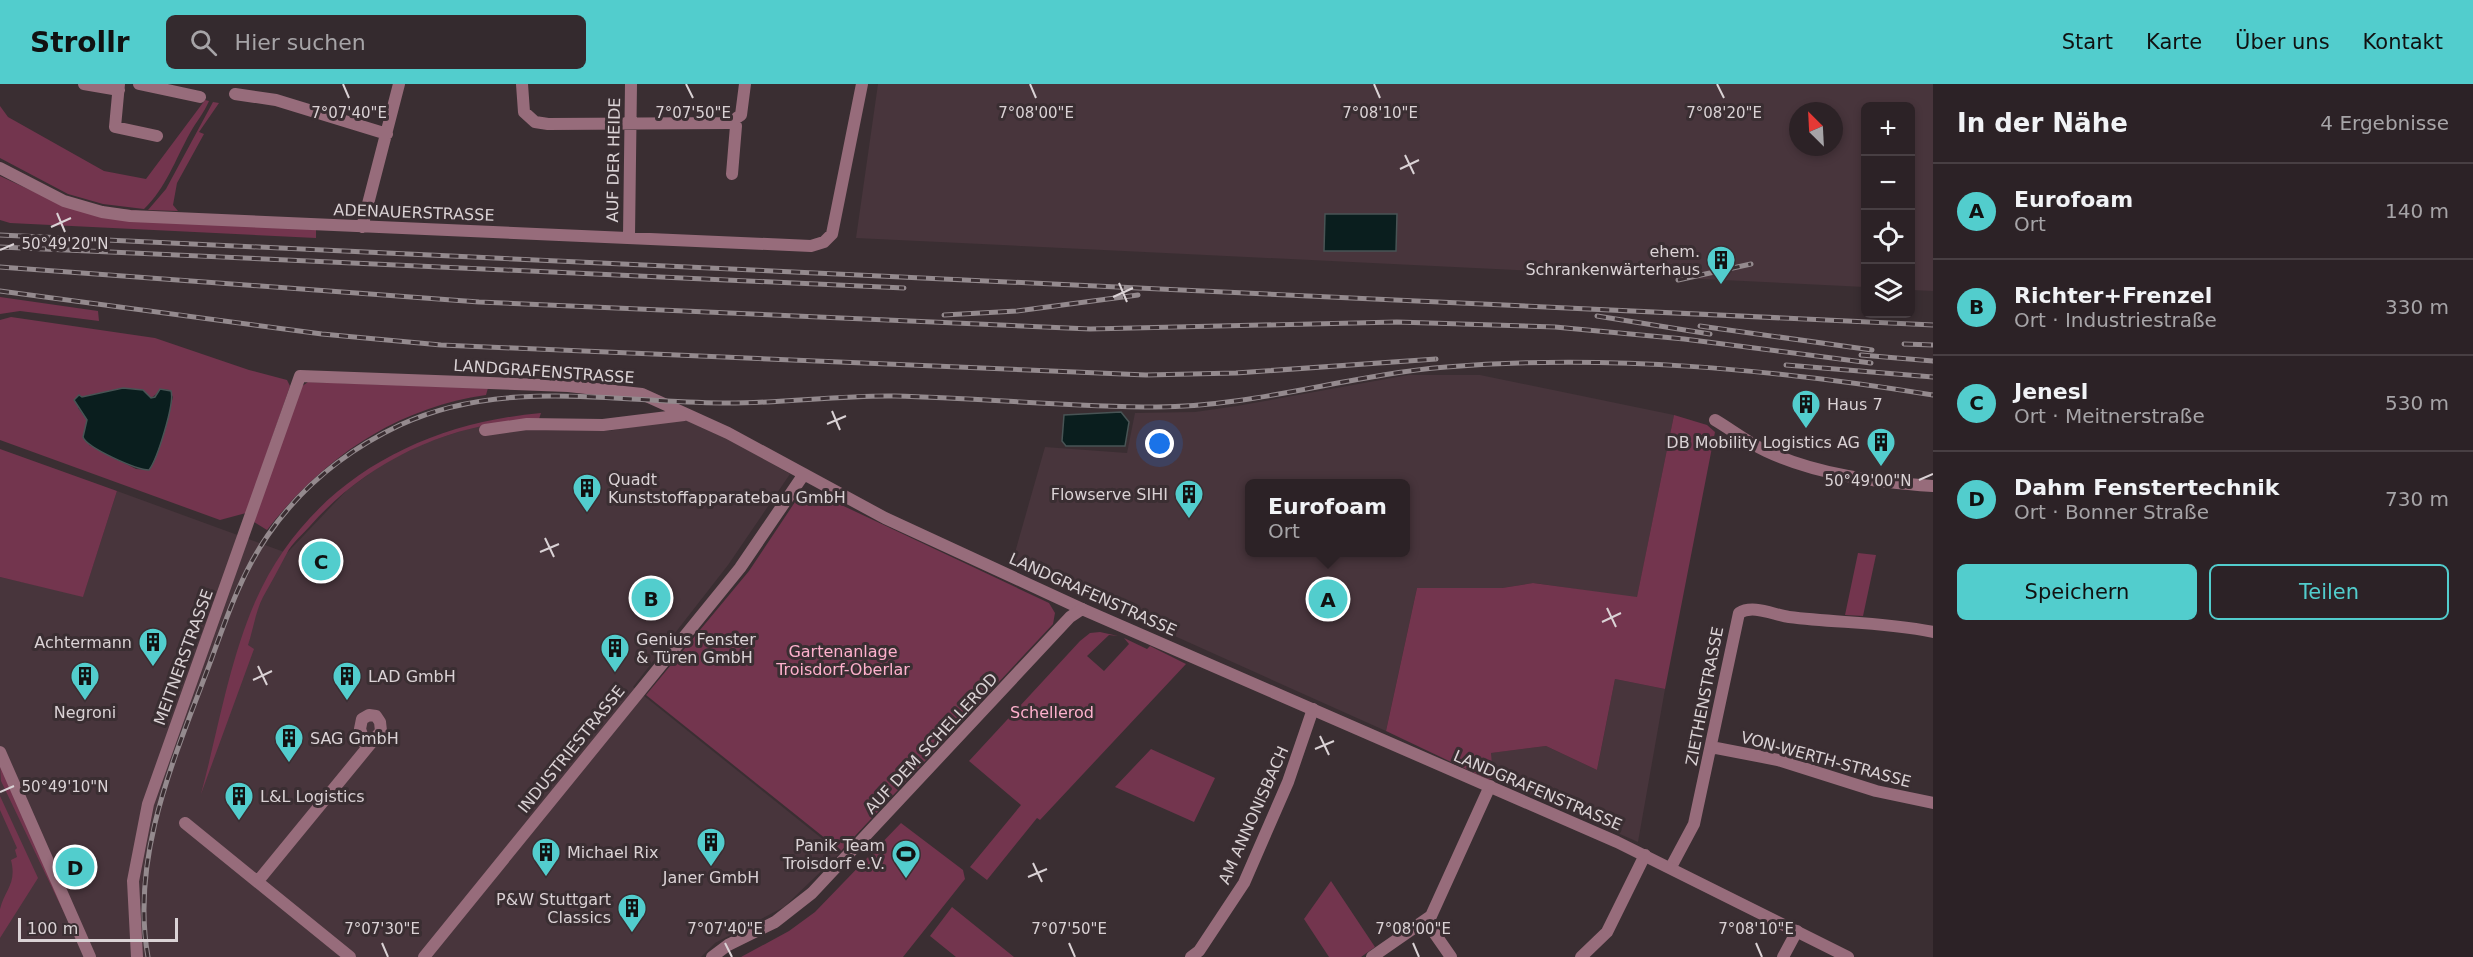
<!DOCTYPE html>
<html lang="de">
<head>
<meta charset="utf-8">
<style>
	body { margin:0; font-family:"DejaVu Sans",sans-serif; background:#342a2e; color:#f1f3f6 }
	.controls { position:absolute; right:18px; top:18px; display:grid; overflow:hidden; border-radius:9px; box-shadow:0 3px 9px #0003 }
	.controls button { width:54px; height:54px; display:grid; place-items:center; padding:0; border:0; border-bottom:2px solid #483f43; background:#2c2226; color:#f1f3f6; font:30px sans-serif }
	.compass { position:absolute; left:1789px; top:18px; width:54px; height:54px; border-radius:50%; background:#2c2226; box-shadow:0 3px 9px #0003; rotate:336deg }
	.scale { position:absolute; left:18px; bottom:15px; width:160px; box-sizing:border-box; padding-left:6px; border:3px solid #dad2d5; border-top:0; font-size:16px; line-height:21px; white-space:nowrap; color:#dad2d5; -webkit-text-stroke:4px #3a2e32; paint-order:stroke }
	.you { position:absolute; left:1160px; top:360px; width:21px; height:21px; margin:-15px; border:4px solid #fff; border-radius:50%; background:#1a73e8; box-shadow:0 0 0 9px #1a73e833 }
	.badge { display:grid; place-items:center; width:39px; height:39px; border-radius:50%; background:#52cdcd; color:#111; font-size:20px; font-weight:700 }
	.pin { position:absolute; translate:-50% -50%; border:3px solid #fff; box-shadow:0 2px 6px #0006 }
	.popup { position:absolute; left:1245px; top:395px; width:165px; height:78px; box-sizing:border-box; display:grid; place-content:center; border-radius:9px; background:#2c2226; filter:drop-shadow(0 2px 4px #0005); font-size:20px; white-space:nowrap; color:#a6a4a7 }
	.popup b { font-size:22px; color:#f1f3f6 }
	.popup::after { content:''; position:absolute; left:50%; top:100%; margin-left:-12px; border:12px solid transparent; border-top-color:#2c2226 }
	.list { margin:0; padding:0; list-style:none }
	h2 { display:flex; justify-content:space-between; align-items:center; height:78px; margin:0; padding:0 24px; font-size:26px }
	h2 small { font-size:20px; font-weight:400; color:#a6a4a7 }
	.list li { display:grid; grid-template-columns:39px 1fr auto; gap:18px; align-items:center; box-sizing:border-box; height:96px; padding:0 24px; border-top:2px solid #483f43 }
	.list b { display:block; font-size:22px; white-space:nowrap }
	.list p { margin:0; font-size:20px; white-space:nowrap; color:#a6a4a7 }
	.list em { font-size:20px; font-style:normal; color:#a6a4a7 }
	.actions { display:flex; gap:12px; padding:18px 24px }
	.actions a { flex:1; padding:14px 0; border:2px solid #52cdcd; border-radius:9px; text-align:center; font-size:21px; color:#52cdcd }
	.actions .main { background:#52cdcd; color:#111 }
	.icon { flex:none; width:33px; height:33px; fill:none; stroke:currentColor; stroke-width:2; stroke-linecap:round; stroke-linejoin:round }
	.map { position:relative; flex:none; width:1933px; height:873px; overflow:hidden }
	header { display:flex; align-items:center; gap:36px; box-sizing:border-box; height:84px; padding:0 30px; background:#52cdcd; color:#111 }
	header strong { font-size:28px }
	nav { display:flex; gap:33px; margin-inline-start:auto; font-size:21px }
	.search { width:420px; height:54px; background:#342a2e; display:flex; align-items:center; gap:15px; box-sizing:border-box; padding:0 21px; border-radius:9px; color:#a6a4a7; font-size:22px }
	main { display:flex }
	aside { flex:1; background:#2c2226 }
	.map>svg:first-child { display:block }
	.built { fill:#48353c; fill-rule:evenodd }
	.green { fill:#73354e; fill-rule:evenodd }
	.water { fill:#0a1e1e; stroke:#485455; stroke-width:1.5 }
	.lines { fill:none; stroke-linecap:round; stroke-linejoin:round }
	.minor { stroke:#976c7b; stroke-width:12 }
	.tertiary { stroke:#976c7b; stroke-width:12 }
	.rail-casing { stroke:#948a8e; stroke-width:5 }
	.rail { stroke:#3a2e32; stroke-width:3; stroke-dasharray:9; stroke-linecap:butt }
	.ticks { fill:none; stroke:#dad2d5; stroke-width:2 }
	.labels { text-anchor:middle; stroke-width:6; stroke-linejoin:round; paint-order:stroke }
	.street-label { font-size:16px; fill:#dad2d5; stroke:#3a2e32 }
	.poi-label { font-size:16px; fill:#dad2d5; stroke:#3a2e32; text-anchor:start }
	.park-label { font-size:16px; fill:#feb1cd; stroke:#3a2e32 }
	.ticks-label { font-size:15px; text-anchor:middle; fill:#dad2d5; stroke:#3a2e32; stroke-width:6; stroke-linejoin:round; paint-order:stroke }
</style>
</head>
<body>
<header>
<strong>Strollr</strong>
<div class="search"><svg class="icon" aria-label="search" viewBox="0 0 24 24"><circle cx="10" cy="10" r="6"/><path d="M15 15l6 6"/></svg>Hier suchen</div>
<nav><a>Start</a><a>Karte</a><a>Über uns</a><a>Kontakt</a></nav>
</header>
<main>
<div class="map">
<svg width="1933" height="873" viewBox="0 0 1933 873">
	<rect width="100%" height="100%" fill="#3a2e32"/>
	<path class="built" d="M878,0H1933V207L1911,206L1910,22H1866L1865,203L856,154ZM1798,27H1834V63H1798Z
		M1408,291H1480L1674,331L1637,514L1534,499L1502,504H1417L1386,647L1012,479L1045,363L1127,369L1135,329L1195,328L1237,322ZM1250,400H1406V468H1250Z
		M683,334L729,355L790,390L728,481L633,603L840,769L784,823L715,859L701,873H0V493L83,512L117,407L287,469L347,406L384,379L427,358L474,343L521,336L559,346L609,347Z
		M1615,595L1665,605L1638,758L1493,694L1490,669L1546,662L1597,686Z"/>
	<path class="green" d="M205,16L209,17C204,29 196,38 190,49C175,76 166,104 144,125L103,120L68,110L0,74V22L8,33L104,87L146,95Z
		M213,18L219,19L199,48L204,50L177,99L173,121L178,127L148,126L166,105Z
		M0,92L56,118L316,146V154L10,139L0,136Z
		M0,213L98,227L99,237L20,227L0,230Z
		M11,233L155,254L249,286L287,296L290,302L246,429L220,436L0,356V236ZM123,304L143,306L151,314L163,305L169,306L173,313L163,351L149,386L136,385L89,361L87,336L78,324L82,313Z
		M308,298L488,304L486,311C395,324 322,375 267,446L254,438L298,305Z
		M541,329L539,335C452,338 368,376 310,442C303,450 292,459 287,469C279,484 271,499 263,513C256,526 253,546 248,561L254,565L201,710C218,647 229,578 255,518C307,400 417,340 541,329Z
		M1674,331L1707,341L1715,348L1665,605L1615,595L1597,686L1546,662L1491,669L1493,694L1489,696L1386,647L1417,504H1502L1533,499L1637,513Z
		M0,365L117,407L83,513L0,493Z
		M816,409L1049,519L1055,529L1053,540L841,767L646,611L749,487L797,415Z
		M1858,469L1876,471L1863,532L1845,531Z
		M1100,548L1118,552L1109,551L1087,572L1104,587L1129,560L1124,554L1147,565L1150,562L1186,580L1040,736L1037,734L987,796L970,783L1021,721L969,677L1080,557L1090,549Z
		M1151,665L1215,694L1194,738L1115,703Z
		M0,680L67,835L1,697Z
		M0,712L38,794L0,854C0,845 0,833 0,825C5,805 17,800 11,776L17,773L15,766L17,764L0,726Z
		M901,739L963,786L965,795L903,873H741L789,847L815,828Z
		M1331,797L1375,863L1361,873H1329L1304,835Z
		M952,823L1014,873H956L930,852Z"/>
	<path class="water" d="M1325,130H1397L1396,167H1324Z
		M123,304L143,306L151,314L155,313L160,305L171,307C175,319 157,376 149,386C137,386 87,364 83,353L87,336L74,316L79,311L82,313Z
		M1121,328L1129,338L1125,362H1066L1062,357L1064,331Z"/>
	<g class="lines">
		<path class="minor" d="M84,0L119,6
			M119,0L115,43L157,52
			M139,0L200,13
			M522,0L524,28L535,38L548,40L729,39L741,31L745,0
			M235,10L276,16L387,50
			M0,84L64,117L102,128L130,132L811,162L824,158L832,150L862,0
			M732,90L736,42L734,37
			M362,143L399,0
			M629,152L631,0
			M1715,336C1732,346 1748,359 1766,367C1817,391 1877,398 1933,402
			M485,346L527,340L603,341L684,331
			M1711,663L1778,676L1876,707L1933,719
			M185,739L350,873
			M1671,783L1694,740L1739,529C1753,520 1774,531 1789,533C1837,539 1885,538 1933,548
			M258,797L381,647L380,638L376,632L369,631L362,635L360,645L366,663
			M1426,837L1451,873
			M137,873L133,797L148,720L300,292L568,302L642,310L728,349L885,434L1082,525
			M424,873L740,484L804,390
			M1191,873L1199,867L1244,799L1288,698L1313,625
			M1372,873L1431,832L1490,702
			M1581,873L1607,848L1645,771
			M1783,873L1797,847"/>
		<path class="tertiary" d="M0,668L90,873
			M712,873L728,861L775,838L812,809L1070,533L1082,525L1617,758L1848,873"/>
		<g class="rail-casing">
			<path id="rail" d="M0,151L1933,241
				M0,163L904,204
				M0,183L479,218L1090,245L1397,238L1555,243L1684,255L1871,279
				M1678,196L1751,180
				M0,207L322,250L441,261L1146,291L1236,289L1436,275
				M944,231L1017,227L1138,211
				M1597,232L1710,250
				M1700,242L1872,266
				M1904,260L1933,261
				M1861,271L1933,277
				M1786,281L1933,293
				M148,873C130,771 175,673 210,579C226,535 241,490 268,451C301,403 347,366 400,341C501,294 614,318 721,319C779,320 837,311 895,312C982,314 1069,323 1156,323C1254,323 1348,291 1446,283C1609,270 1772,285 1933,311"/>
		</g>
		<use href="#rail" class="rail"/>
	</g>
	<path class="ticks" d="M343,0L349,14M686,0L693,14M1030,0L1036,14M1374,0L1380,14M1717,0L1724,14M1405,71L1414,90M1400,85L1419,76M57,129L65,148M51,143L71,134M0,166L14,160M1119,199L1127,218M1113,213L1133,204M832,327L840,346M827,340L846,332M1919,396L1933,390M545,454L554,473M540,468L559,460M1607,524L1616,543M1602,538L1621,529M258,582L267,601M253,596L272,587M1320,652L1329,671M1315,665L1334,657M0,708L14,702M1033,779L1042,798M1028,793L1047,785M382,859L388,873M725,859L732,873M1069,859L1075,873M1413,859L1419,873M1756,859L1762,873"/>
	<defs>
		<g id="building-pin" transform="scale(1.5)"><path d="M0 17L-7.5 6A9.5 9.5 0 1 1 7.5 6Z" fill="#52cdcd" stroke="#3a2e32"/><path d="M-4-6H4V6H1V3H-1V6H-4ZM-2.5-4.3h1.7v1.8h-1.7ZM.8-4.3h1.7v1.8H.8ZM-2.5-1h1.7V.8h-1.7ZM.8-1h1.7V.8H.8Z" fill="#111"/></g>
		<g id="stadium-pin" transform="scale(1.5)"><path d="M0 17L-7.5 6A9.5 9.5 0 1 1 7.5 6Z" fill="#52cdcd" stroke="#3a2e32"/><path d="M0-5a6.5 5 0 1 0 0 10a6.5 5 0 1 0 0-10ZM-3.5-1.8h7v3.6h-7Z" fill="#111"/></g>
	</defs>
	<g fill-rule="evenodd">
		<use href="#building-pin" x="1721" y="176"/>
		<use href="#building-pin" x="1806" y="320"/>
		<use href="#building-pin" x="1881" y="358"/>
		<use href="#building-pin" x="587" y="404"/>
		<use href="#building-pin" x="1189" y="410"/>
		<use href="#building-pin" x="153" y="558"/>
		<use href="#building-pin" x="615" y="564"/>
		<use href="#building-pin" x="85" y="592"/>
		<use href="#building-pin" x="347" y="592"/>
		<use href="#building-pin" x="289" y="654"/>
		<use href="#building-pin" x="239" y="712"/>
		<use href="#building-pin" x="711" y="758"/>
		<use href="#building-pin" x="546" y="768"/>
		<use href="#stadium-pin" x="906" y="770"/>
		<use href="#building-pin" x="632" y="824"/>
	</g>
	<g class="labels">
		<g class="street-label">
			<text transform="translate(613 76) rotate(-89)" y="6">AUF DER HEIDE</text>
			<text transform="translate(414 128) rotate(2)" y="6">ADENAUERSTRASSE</text>
			<text transform="translate(544 287) rotate(4)" y="6">LANDGRAFENSTRASSE</text>
			<text transform="translate(1093 510) rotate(24)" y="6">LANDGRAFENSTRASSE</text>
			<text transform="translate(183 573) rotate(-70)" y="6">MEITNERSTRASSE</text>
			<text transform="translate(1704 612) rotate(-79)" y="6">ZIETHENSTRASSE</text>
			<text transform="translate(931 659) rotate(-47)" y="6">AUF DEM SCHELLEROD</text>
			<text transform="translate(571 665) rotate(-51)" y="6">INDUSTRIESTRASSE</text>
			<text transform="translate(1826 675) rotate(15)" y="6">VON-WERTH-STRASSE</text>
			<text transform="translate(1538 706) rotate(23)" y="6">LANDGRAFENSTRASSE</text>
			<text transform="translate(1253 731) rotate(-66)" y="6">AM ANNONISBACH</text>
		</g>
		<g class="poi-label">
			<text x="1700" y="173" text-anchor="end">ehem.<tspan x="1700" dy="18">Schrankenwärterhaus</tspan></text>
			<text x="1827" y="326">Haus 7</text>
			<text x="1860" y="364" text-anchor="end">DB Mobility Logistics AG</text>
			<text x="608" y="401">Quadt<tspan x="608" dy="18">Kunststoffapparatebau GmbH</tspan></text>
			<text x="1168" y="416" text-anchor="end">Flowserve SIHI</text>
			<text x="636" y="561">Genius Fenster<tspan x="636" dy="18">&amp; Türen GmbH</tspan></text>
			<text x="132" y="564" text-anchor="end">Achtermann</text>
			<text x="368" y="598">LAD GmbH</text>
			<text x="85" y="634" text-anchor="middle">Negroni</text>
			<text x="310" y="660">SAG GmbH</text>
			<text x="260" y="718">L&amp;L Logistics</text>
			<text x="885" y="767" text-anchor="end">Panik Team<tspan x="885" dy="18">Troisdorf e.V.</tspan></text>
			<text x="567" y="774">Michael Rix</text>
			<text x="711" y="799" text-anchor="middle">Janer GmbH</text>
			<text x="611" y="821" text-anchor="end">P&amp;W Stuttgart<tspan x="611" dy="18">Classics</tspan></text>
		</g>
		<g class="park-label">
			<text x="843" y="573">Gartenanlage<tspan x="843" dy="18">Troisdorf-Oberlar</tspan></text>
			<text x="1052" y="634">Schellerod</text>
		</g>
	</g>
	<g class="ticks-label">
		<text x="1724" y="34">7°08'20"E</text>
		<text x="349" y="34">7°07'40"E</text>
		<text x="693" y="34">7°07'50"E</text>
		<text x="1036" y="34">7°08'00"E</text>
		<text x="1380" y="34">7°08'10"E</text>
		<text x="65" y="165">50°49'20"N</text>
		<text x="1868" y="402">50°49'00"N</text>
		<text x="65" y="708">50°49'10"N</text>
		<text x="382" y="850">7°07'30"E</text>
		<text x="725" y="850">7°07'40"E</text>
		<text x="1069" y="850">7°07'50"E</text>
		<text x="1413" y="850">7°08'00"E</text>
		<text x="1756" y="850">7°08'10"E</text>
	</g>
</svg>
<div class="controls">
<button>+</button>
<button>−</button>
<button><svg class="icon" aria-label="locate" viewBox="0 0 24 24"><circle cx="12" cy="12" r="6"/><path d="M12 2v4M12 18v4M2 12h4M18 12h4"/></svg></button>
<button><svg class="icon" aria-label="layers" viewBox="0 0 24 24"><path d="M12 4l9 5-9 5-9-5zM3 14l9 5 9-5"/></svg></button>
</div>
<svg class="compass" viewBox="-18 -18 36 36"><path d="M0-13l5 13h-10z" fill="#e53935"/><path d="M0 13l5-13h-10z" fill="#a6a4a7"/></svg>
<div class="scale">100 m</div>
<div class="you"></div>
<div class="pin badge" style="left:1328px;top:515px">A</div>
<div class="popup"><b>Eurofoam</b>Ort</div>
<div class="pin badge" style="left:651px;top:514px">B</div>
<div class="pin badge" style="left:321px;top:477px">C</div>
<div class="pin badge" style="left:75px;top:783px">D</div>
</div>
<aside>
<h2>In der Nähe<small>4 Ergebnisse</small></h2>
<ul class="list">
<li><span class="badge">A</span><div><b>Eurofoam</b><p>Ort</p></div><em>140 m</em></li>
<li><span class="badge">B</span><div><b>Richter+Frenzel</b><p>Ort · Industriestraße</p></div><em>330 m</em></li>
<li><span class="badge">C</span><div><b>Jenesl</b><p>Ort · Meitnerstraße</p></div><em>530 m</em></li>
<li><span class="badge">D</span><div><b>Dahm Fenstertechnik</b><p>Ort · Bonner Straße</p></div><em>730 m</em></li>
</ul>
<div class="actions"><a class="main">Speichern</a><a>Teilen</a></div>
</aside>
</main>
</body>
</html>
